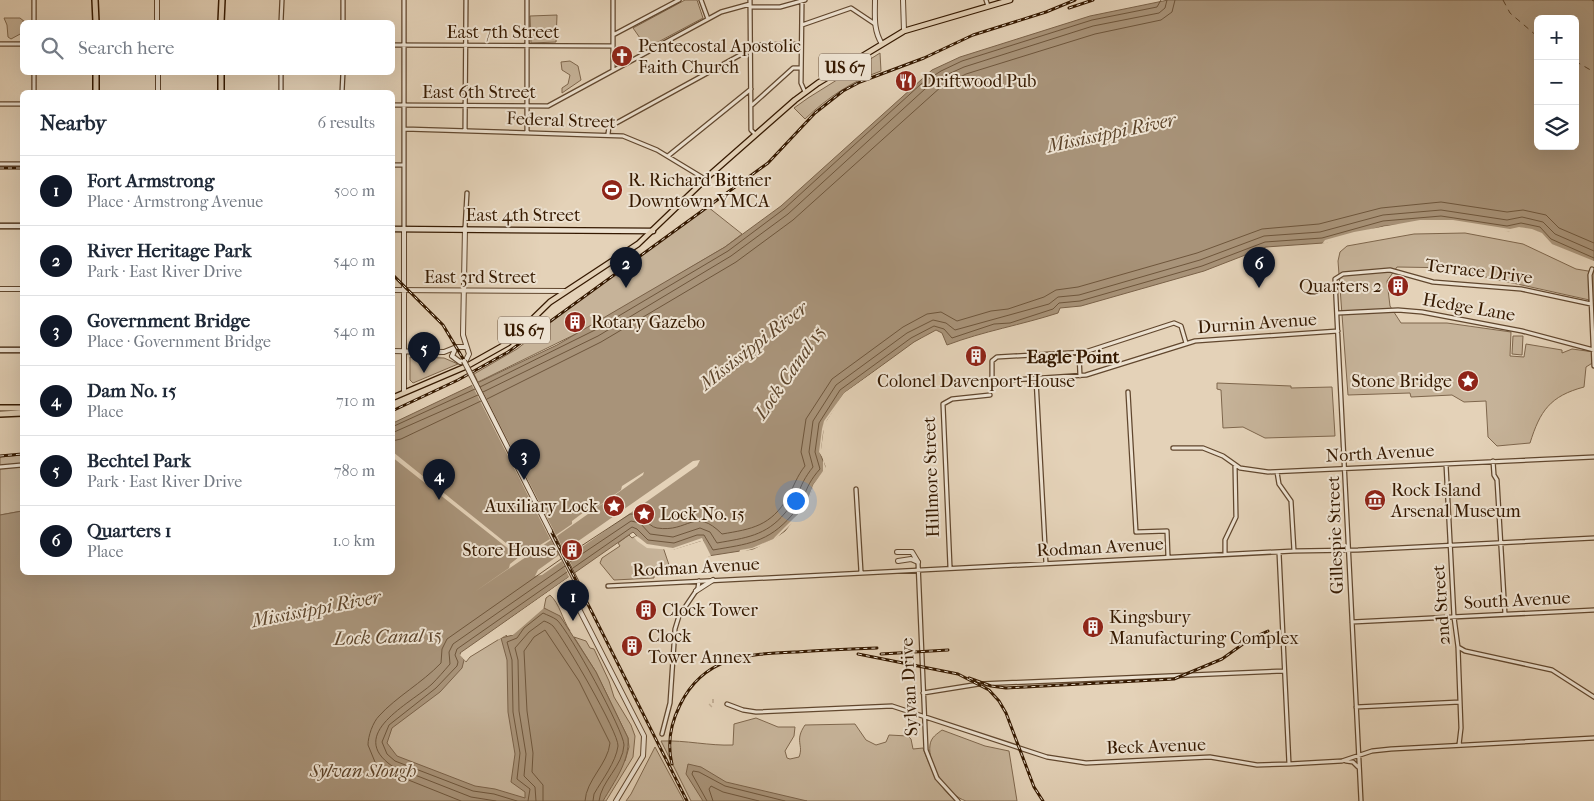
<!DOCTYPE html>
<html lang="en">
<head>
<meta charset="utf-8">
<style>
	body { margin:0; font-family:"IM FELL French Canon",serif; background:#f2f2f3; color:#1f2937 }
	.controls { position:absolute; right:15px; top:15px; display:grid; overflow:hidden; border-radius:8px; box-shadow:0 5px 20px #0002 }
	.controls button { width:45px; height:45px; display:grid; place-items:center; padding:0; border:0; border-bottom:1px solid #e0e1e3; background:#fff; color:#1f2937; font:25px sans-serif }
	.you { position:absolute; left:795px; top:500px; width:18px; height:18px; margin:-12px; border:4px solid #fff; border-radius:50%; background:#1a73e8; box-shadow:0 0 0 8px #1a73e833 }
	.badge { display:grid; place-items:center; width:32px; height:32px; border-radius:50%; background:#111827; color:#fff; font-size:16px; font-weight:700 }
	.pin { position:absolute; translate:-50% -41px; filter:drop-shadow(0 1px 2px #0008) }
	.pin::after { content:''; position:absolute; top:26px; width:18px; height:15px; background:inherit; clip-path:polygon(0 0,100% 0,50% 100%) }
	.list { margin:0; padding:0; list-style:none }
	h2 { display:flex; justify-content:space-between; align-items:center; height:65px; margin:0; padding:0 20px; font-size:21px }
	h2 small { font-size:16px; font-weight:400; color:#747a83 }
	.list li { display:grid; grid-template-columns:32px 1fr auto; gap:15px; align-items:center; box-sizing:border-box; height:70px; padding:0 20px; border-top:1px solid #e0e1e3 }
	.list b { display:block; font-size:19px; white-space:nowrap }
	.list p { margin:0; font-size:16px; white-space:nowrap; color:#747a83 }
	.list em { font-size:16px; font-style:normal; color:#747a83 }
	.icon { flex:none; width:28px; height:28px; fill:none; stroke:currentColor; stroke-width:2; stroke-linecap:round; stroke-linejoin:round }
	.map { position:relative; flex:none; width:1594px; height:801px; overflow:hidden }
	.search { position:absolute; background:#fff; box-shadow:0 5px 20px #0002; left:20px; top:20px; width:375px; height:55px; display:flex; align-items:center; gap:12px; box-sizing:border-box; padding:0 18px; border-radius:8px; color:#747a83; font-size:19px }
	.panel { position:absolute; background:#fff; box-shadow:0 5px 20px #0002; left:20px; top:90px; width:375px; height:485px; border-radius:8px }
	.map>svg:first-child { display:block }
	.green { fill:#c6b399; stroke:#7e664c }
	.water { fill:#a89379; stroke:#7a6249; fill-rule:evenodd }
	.pier { fill:#e4d2b8 }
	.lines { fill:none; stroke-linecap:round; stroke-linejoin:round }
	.shore { stroke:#6e563c; stroke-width:1 }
	.ferry { stroke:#5d442a; stroke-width:1; stroke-dasharray:6 5; stroke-linecap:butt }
	.tertiary-tunnel { stroke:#c1ad93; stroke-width:4; stroke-dasharray:4 2; stroke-linecap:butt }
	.minor-casing { stroke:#61472e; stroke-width:5.5 }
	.tertiary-casing { stroke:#61472e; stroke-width:6 }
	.secondary-casing { stroke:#351900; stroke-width:7 }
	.primary-casing { stroke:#351900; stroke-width:7 }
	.trunk-casing { stroke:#351900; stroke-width:8 }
	.minor { stroke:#ede2d1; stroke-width:3 }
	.tertiary { stroke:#ede2d1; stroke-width:4 }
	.secondary { stroke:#ede2d1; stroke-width:4.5 }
	.primary { stroke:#e4d2b8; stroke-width:4.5 }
	.trunk { stroke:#e4d2b8; stroke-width:5 }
	.rail-casing { stroke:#351900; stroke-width:3 }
	.rail { stroke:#ede2d1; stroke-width:1; stroke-dasharray:4; stroke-linecap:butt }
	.tertiary-bridge-casing { stroke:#61472e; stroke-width:6; stroke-linecap:butt }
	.tertiary-bridge { stroke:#ede2d1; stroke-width:4 }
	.labels { text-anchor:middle; stroke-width:4; stroke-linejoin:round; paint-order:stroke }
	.shield { fill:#ede2d1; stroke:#6c553f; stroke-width:1 }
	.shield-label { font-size:16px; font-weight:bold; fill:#351900 }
	.street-label { font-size:18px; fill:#351900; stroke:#ede2d1 }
	.poi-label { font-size:18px; fill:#351900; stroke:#ede2d1; text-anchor:start }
	.water-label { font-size:19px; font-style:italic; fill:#5d442a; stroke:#ede2d1 }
	.neighbourhood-label { font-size:19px; font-weight:bold; fill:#351900; stroke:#ede2d1 }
</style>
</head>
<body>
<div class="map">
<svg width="1594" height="801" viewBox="0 0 1594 801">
	<rect width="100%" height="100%" fill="#e4d2b8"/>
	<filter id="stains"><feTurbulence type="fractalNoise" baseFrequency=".004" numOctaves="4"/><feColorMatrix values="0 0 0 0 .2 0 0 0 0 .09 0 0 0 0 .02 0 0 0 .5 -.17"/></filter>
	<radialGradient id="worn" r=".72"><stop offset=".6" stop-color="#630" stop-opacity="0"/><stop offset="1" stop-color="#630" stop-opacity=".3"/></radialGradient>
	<path class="green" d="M685,0H697L703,18L647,48L633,28Z
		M557,15L556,42L531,43L530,16Z
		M4,18H20L25,22H22V33L11,39L8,37L7,25Z
		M880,53L881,71C852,81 827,98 805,119L794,108L808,98Z
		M570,61L578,66L581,80L562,93V88L568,84L570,75L562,70L561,62Z
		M708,207L742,234L725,247L592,326L478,382L474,374L517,349L574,304Z
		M1465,233L1523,244L1576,269L1594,272V301L1481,276L1460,268L1397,267L1387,281L1390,306L1401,323H1447L1511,332L1510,356L1524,357L1526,344L1562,350V353L1572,349L1594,352V362L1586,367L1584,387C1550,396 1540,411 1530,443L1497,446L1488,437L1486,401L1464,402L1452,395L1411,397L1410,393L1348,395L1338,261L1340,252L1347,246L1414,234Z
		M1513,336H1523L1522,355L1512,354Z
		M410,357L444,358L458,364L413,383L410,380Z
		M1217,383L1291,386V388L1332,387L1335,436L1265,438L1243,427L1223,428L1221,390L1217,389Z
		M22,455V511L0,515V457Z
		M629,535L632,538L636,536L640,541L663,547L669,565L654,568V578L614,580L600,563L602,558L620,546L618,543Z
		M550,595C560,604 562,619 570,631L544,608L546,598Z
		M506,635L625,761L629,747L628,738L596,672L574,637L586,641L590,648L594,649L609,681L614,697L631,725L635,736L633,757L606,801L510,800L393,761L373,731L460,655L466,662L470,657Z
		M756,718L778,727H795L794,736L785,751L787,758L790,759L799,757C804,745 794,741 805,725L855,724L866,740L876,745L886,742L889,735L908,736L911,739L913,749L923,748C931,769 938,787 956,801H691L661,741C686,740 709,746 733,745L734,724Z
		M942,730L985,746L1009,751L1017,801C1002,801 981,801 966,801C947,795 927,764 930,745C931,737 937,734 942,730Z
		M655,747L684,801H626L631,794Z"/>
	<path class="water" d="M1168,0H1594V263L1548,243L1538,232L1520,228L1508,231L1442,221L1384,226L1323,243L1266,247L1204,271L1081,306L1060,308L1058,313C1021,325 984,331 947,345L942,333L936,330L914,342L844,393L824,424L820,453L825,466L824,471L813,485L808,501L785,531L772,540L753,549L708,556L703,540L674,549L646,545L633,532L460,653L464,660L462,668L440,692L392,728L387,743L397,756L475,786L495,789L525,798V792L511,782L515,754L508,712L507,660L501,638L513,635L520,625L540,609L544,608L560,616L596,672L628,738C630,761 614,782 603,801H0V515L22,511V572H392L393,423L557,345L725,247L781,206L932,70L960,57L1090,16ZM1538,19H1575V146H1538Z
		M688,764L701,767L726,782L807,801H703L686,774Z"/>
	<path class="pier" d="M1420,220H1453L1510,229L1519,227L1532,229L1542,233L1552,244L1594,261V265L1551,247L1536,233L1521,230L1506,232L1445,223L1384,229L1322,244L1325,240L1354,232Z
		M928,334L844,396L827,420L823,433L821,450L826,470L813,487L809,502L800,516L771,543L739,553L740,550L752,548L773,539L798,514L807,501L813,485L823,471V458L819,452L822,429L824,421L844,393Z
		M477,380L556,535L572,524V521L588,509L593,510L621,490L622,486L644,472L643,475L557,536L564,551L693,461L700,460L697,466L568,557L576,575L462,654L466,662L460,655L462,653L569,577L562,561L542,575L535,576L538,570L559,555L551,540L473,593L509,568L510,564L519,557L392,457L393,452L522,556L550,539L471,383Z
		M637,536L647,544L673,548L702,538L711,556L707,557L701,541L673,550L647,548L637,541L634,537Z
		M542,606L544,608L513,635H506L498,640L499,637L504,633L512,632L519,623Z"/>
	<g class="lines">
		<path class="shore" d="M480,387L595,330L728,251L784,209L921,84L941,71L962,61L1092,20L1157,7L1161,0
			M483,392L598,336L731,256L788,214L925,89L944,76L964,67L1093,26L1159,13L1165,8L1167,0
			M487,399L601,342L736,262L793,220L942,86L966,74L1095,34L1161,20L1172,12L1175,0
			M392,427L475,389
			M392,433L478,395
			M392,441L401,439L481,401
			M566,556L630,514C646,513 646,526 657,528C689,533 694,506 722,534C752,529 771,526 788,497C794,486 797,476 805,466L801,452L806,419L832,379L903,327L927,314L941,312L957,321L991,311L1008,309L1044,297L1056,290L1078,287L1197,253L1262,229L1319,224L1381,208L1441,202L1507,212L1523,210L1546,215L1559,228L1594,243
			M570,562L631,521L640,523L650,534L673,537L700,528L710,532L717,543C745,538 766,536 785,513C789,508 795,503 797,497C801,485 805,477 813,467L809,452L813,421L836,385L907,333L933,320L946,323L955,330L1049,304L1058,297L1079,295L1200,260L1264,236L1320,232L1383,215L1441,210L1507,220L1522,217L1543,222L1555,234L1594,251
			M573,568L632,527L637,529L648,540L674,543L697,535H704L713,550C747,544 768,543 792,515C795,511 801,504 803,499C807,487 811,479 820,469L815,452L819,423L840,390L911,338L934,326L944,329L952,338L994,324L1010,323L1053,309L1059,303L1080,301L1202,266L1265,242L1322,238L1383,221L1441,216L1507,226L1521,223L1540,227L1551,239L1594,258
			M461,801L386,771L375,762L368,745C368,736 373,722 379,716C396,697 422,683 441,663L442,649L447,639L561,559
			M496,801L471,797L392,766C346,734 410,704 432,684C438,678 444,671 450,664L449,652L453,644L565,566
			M517,801L494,794L473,791L395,761L387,754L382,742L389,725L436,688L457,666L458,662L455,655L457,649L567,572
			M528,801L530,789L517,779L520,753L513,712L512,660L507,642L517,638L524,628L543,613C547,615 553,617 557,620C569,631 624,731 624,745C623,766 601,781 599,801
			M536,801L535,787L524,776L526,754L519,711L518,660L515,648L529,632L544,621C547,622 551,624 553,626C564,639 619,733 618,746C616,762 602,780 594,794L593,801
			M543,801V785L532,772L533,753L527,711L524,651L534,637L545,630L579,681L610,743C608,764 586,780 585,801
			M707,801L692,774L693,771L699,772L725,786L785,801
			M713,801L709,789L711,786L723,792L759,801"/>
		<path class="ferry" d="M1503,0L1510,13L1538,37
			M1592,0L1594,1
			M1575,61L1594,72"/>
		<path class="tertiary-tunnel" d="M712,701H714
			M710,706L711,705"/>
		<g class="minor-casing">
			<path id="minor" d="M34,0V22
				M613,0V70
				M701,0L708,19
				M750,0L751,130L755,134
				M986,0L988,6
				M802,1L801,83L805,92
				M750,7H780L805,0
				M281,22L282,0
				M343,22V0
				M802,25L851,8L875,24
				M613,35L679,0
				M0,44H22
				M392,45L613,46
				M751,45L801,44
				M34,92V72
				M281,92V72
				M342,92L343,72
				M0,104H22
				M392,105L548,106L721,12L750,4
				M752,105L793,68H801
				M405,129L623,136L657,150L705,179
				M465,131L466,0
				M527,132V0
				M608,134L609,127L751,49
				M668,156L751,89
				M0,164H22
				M392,165H404
				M465,228L467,193
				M404,229V0
				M1592,269L1590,275L1594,366
				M1338,313L1398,310L1422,312L1522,331L1594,350
				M1186,343L1181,326L1174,323L1085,352L997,357L992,361V378L999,381L1086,375L1195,341L1338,331
				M1079,353L1080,376
				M1036,379L1046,564
				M1128,392L1136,532L1167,531L1168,557
				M1173,448H1203L1223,456L1240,468L1268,472L1594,457
				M1493,461L1494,475L1497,480L1505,614
				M1446,464L1454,617L1458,647L1461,728L1459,745
				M0,467L22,465
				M1277,472L1279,484L1291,501L1294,551
				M856,489L861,572
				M1279,552L1289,764
				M1225,554V540L1236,517L1235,466
				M918,562L926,750L937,778L958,801
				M950,567L943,404L952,399L990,395
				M608,586L1294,551L1358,550L1594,538
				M1352,622L1594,610
				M1458,647L1465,651L1552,670L1594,697
				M923,693L979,684L1284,671
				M727,704L743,710L756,712L892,706L1047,757L1086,763L1210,757L1257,765L1289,764L1342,761L1372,751L1391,749L1594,738
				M1356,707L1460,702
				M662,734L670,703L675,629L679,616L698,588L699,581
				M1346,761L1353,762L1358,767
				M1361,801L1335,279L1343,274L1390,270L1433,282L1521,289L1591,304"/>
		</g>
		<g class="tertiary-casing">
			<path id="tertiary" d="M875,0C875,15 873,30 882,44
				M903,0L904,31
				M157,22V0
				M158,72V92
				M404,229V392
				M0,289H22
				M392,290L566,291
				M392,351L444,352L454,348
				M452,356L460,362L466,360L469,354L463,335L465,228
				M452,356L456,347H465
				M550,531L579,587L575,592L576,603L644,736L643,756L616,801
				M897,552H912L918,562
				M898,561L911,559L918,562
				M696,591L713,580"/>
		</g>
		<g class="secondary-casing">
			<path id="secondary" d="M0,226H22
				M392,229L653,231
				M0,350H22"/>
		</g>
		<g class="primary-casing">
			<path id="primary" d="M392,398L467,366L508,343L550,302L638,244L712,173L795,100L818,83L904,31L1010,0"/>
		</g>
		<g class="trunk-casing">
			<path id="trunk" d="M95,0L96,22
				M221,22L222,0
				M96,72V92
				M221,92V72
				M0,408H22
				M0,414L22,413"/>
		</g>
		<use href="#minor" class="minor"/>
		<use href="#tertiary" class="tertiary"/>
		<use href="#secondary" class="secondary"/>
		<use href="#primary" class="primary"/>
		<use href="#trunk" class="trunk"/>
		<g class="rail-casing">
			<path id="rail" d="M1069,8L1093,0
				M0,168H22
				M392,274L443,325L471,372L687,801
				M392,411L458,380L508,352L768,163L815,113L843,91L860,82L924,58L973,35L1046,12L1075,0
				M0,456L22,454
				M858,654L958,674L989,690L999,701L1006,713L1034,787L1043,801
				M881,654L948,650
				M969,678L991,686L1006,688L1174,679L1222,659L1250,639L1268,631
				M672,764C667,744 671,723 680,705C704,655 749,654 797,652C823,650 850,649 877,648"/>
		</g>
		<use href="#rail" class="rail"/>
		<g class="tertiary-bridge-casing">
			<path id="tertiary-bridge" d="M464,361L550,531"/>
		</g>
		<use href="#tertiary-bridge" class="tertiary-bridge"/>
	</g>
	<defs>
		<g id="church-disc" transform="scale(1.125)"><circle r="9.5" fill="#8f2418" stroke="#ede2d1"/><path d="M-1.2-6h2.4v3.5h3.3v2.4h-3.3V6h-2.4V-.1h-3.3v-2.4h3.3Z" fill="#fff"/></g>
		<g id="restaurant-disc" transform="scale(1.125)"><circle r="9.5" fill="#8f2418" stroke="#ede2d1"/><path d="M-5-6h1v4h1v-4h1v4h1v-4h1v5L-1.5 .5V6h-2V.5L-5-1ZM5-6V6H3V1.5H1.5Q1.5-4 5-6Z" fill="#fff"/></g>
		<g id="stadium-disc" transform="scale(1.125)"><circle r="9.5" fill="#8f2418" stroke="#ede2d1"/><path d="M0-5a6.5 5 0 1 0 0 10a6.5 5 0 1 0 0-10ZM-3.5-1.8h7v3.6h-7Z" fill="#fff"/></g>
		<g id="building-disc" transform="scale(1.125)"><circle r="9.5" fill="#8f2418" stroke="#ede2d1"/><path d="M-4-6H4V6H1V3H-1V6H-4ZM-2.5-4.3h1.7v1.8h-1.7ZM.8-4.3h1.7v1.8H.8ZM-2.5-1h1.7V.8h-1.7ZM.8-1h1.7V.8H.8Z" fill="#fff"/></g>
		<g id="sight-disc" transform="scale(1.125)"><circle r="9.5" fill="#8f2418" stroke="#ede2d1"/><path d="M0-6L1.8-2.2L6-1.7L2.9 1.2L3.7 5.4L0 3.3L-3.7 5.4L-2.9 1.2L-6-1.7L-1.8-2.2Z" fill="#fff"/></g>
		<g id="museum-disc" transform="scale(1.125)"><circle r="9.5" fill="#8f2418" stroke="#ede2d1"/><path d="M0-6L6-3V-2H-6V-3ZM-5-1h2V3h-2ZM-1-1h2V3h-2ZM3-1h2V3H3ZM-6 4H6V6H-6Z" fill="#fff"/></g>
	</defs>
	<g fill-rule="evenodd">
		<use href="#church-disc" x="622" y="56"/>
		<use href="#restaurant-disc" x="906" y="81"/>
		<use href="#stadium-disc" x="612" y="190"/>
		<use href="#building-disc" x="1398" y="286"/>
		<use href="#building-disc" x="575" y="322"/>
		<use href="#building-disc" x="976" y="356"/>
		<use href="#sight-disc" x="1468" y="381"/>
		<use href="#museum-disc" x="1375" y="500"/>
		<use href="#sight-disc" x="614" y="506"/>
		<use href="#sight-disc" x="644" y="514"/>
		<use href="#building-disc" x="572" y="550"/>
		<use href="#building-disc" x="646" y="610"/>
		<use href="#building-disc" x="1093" y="627"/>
		<use href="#building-disc" x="632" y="646"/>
	</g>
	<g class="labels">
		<g class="shield">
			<rect x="819" y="53.5" width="52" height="27" rx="4"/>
			<rect x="498" y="316.5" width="52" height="27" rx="4"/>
		</g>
		<g class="shield-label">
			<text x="845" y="73">US 67</text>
			<text x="524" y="336">US 67</text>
		</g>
		<g class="street-label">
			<text x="503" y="38">East 7th Street</text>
			<text x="479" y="98">East 6th Street</text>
			<text transform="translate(561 120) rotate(2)" y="6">Federal Street</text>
			<text x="523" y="221">East 4th Street</text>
			<text transform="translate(1479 271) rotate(7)" y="6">Terrace Drive</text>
			<text x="480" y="283">East 3rd Street</text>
			<text transform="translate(1469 307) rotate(10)" y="6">Hedge Lane</text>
			<text transform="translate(1257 323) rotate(-4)" y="6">Durnin Avenue</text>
			<text transform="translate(1380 453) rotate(-3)" y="6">North Avenue</text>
			<text transform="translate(931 477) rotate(-92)" y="6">Hillmore Street</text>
			<text transform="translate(1335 535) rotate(-92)" y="6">Gillespie Street</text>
			<text transform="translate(1100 547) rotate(-3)" y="6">Rodman Avenue</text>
			<text transform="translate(696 567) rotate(-3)" y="6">Rodman Avenue</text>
			<text transform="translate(1517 600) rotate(-3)" y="6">South Avenue</text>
			<text transform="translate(1441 605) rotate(-94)" y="6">2nd Street</text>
			<text transform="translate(909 687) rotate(-93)" y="6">Sylvan Drive</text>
			<text transform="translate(1156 746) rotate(-2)" y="6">Beck Avenue</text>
		</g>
		<g class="poi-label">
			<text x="638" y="52">Pentecostal Apostolic<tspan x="638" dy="21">Faith Church</tspan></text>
			<text x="922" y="87">Driftwood Pub</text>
			<text x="628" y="186">R. Richard Bittner<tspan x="628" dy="21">Downtown YMCA</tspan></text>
			<text x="1382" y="292" text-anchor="end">Quarters 2</text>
			<text x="591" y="328">Rotary Gazebo</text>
			<text x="976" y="387" text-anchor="middle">Colonel Davenport House</text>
			<text x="1452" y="387" text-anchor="end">Stone Bridge</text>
			<text x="1391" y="496">Rock Island<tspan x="1391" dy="21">Arsenal Museum</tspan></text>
			<text x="598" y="512" text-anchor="end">Auxiliary Lock</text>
			<text x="660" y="520">Lock No. 15</text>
			<text x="556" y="556" text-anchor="end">Store House</text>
			<text x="662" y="616">Clock Tower</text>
			<text x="1109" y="623">Kingsbury<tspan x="1109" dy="21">Manufacturing Complex</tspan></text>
			<text x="648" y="642">Clock<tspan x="648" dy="21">Tower Annex</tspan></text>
		</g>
		<g class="water-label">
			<text transform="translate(1111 132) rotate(-12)" y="7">Mississippi River</text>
			<text transform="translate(753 345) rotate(-38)" y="7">Mississippi River</text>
			<text transform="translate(789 372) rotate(-55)" y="7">Lock Canal 15</text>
			<text transform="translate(316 608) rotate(-11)" y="7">Mississippi River</text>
			<text transform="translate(388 636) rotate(-2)" y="7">Lock Canal 15</text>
			<text x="363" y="777">Sylvan Slough</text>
		</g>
		<g class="neighbourhood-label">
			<text x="1073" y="363">Eagle Point</text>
		</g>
	</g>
	<rect width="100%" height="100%" filter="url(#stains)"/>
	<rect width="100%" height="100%" fill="url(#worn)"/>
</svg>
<div class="controls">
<button>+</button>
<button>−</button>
<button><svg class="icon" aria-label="layers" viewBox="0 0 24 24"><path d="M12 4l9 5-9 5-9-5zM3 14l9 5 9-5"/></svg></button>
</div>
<div class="you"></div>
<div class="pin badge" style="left:573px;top:621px">1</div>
<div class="pin badge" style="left:626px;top:288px">2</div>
<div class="pin badge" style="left:524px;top:480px">3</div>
<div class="pin badge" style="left:439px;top:500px">4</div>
<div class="pin badge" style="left:424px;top:373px">5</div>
<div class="pin badge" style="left:1259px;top:288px">6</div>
<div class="search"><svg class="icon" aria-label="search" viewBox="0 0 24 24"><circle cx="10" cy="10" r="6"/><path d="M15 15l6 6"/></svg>Search here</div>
<section class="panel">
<h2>Nearby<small>6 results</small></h2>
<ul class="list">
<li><span class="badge">1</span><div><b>Fort Armstrong</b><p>Place · Armstrong Avenue</p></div><em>500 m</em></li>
<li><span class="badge">2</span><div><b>River Heritage Park</b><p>Park · East River Drive</p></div><em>540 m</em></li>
<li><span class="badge">3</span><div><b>Government Bridge</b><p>Place · Government Bridge</p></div><em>540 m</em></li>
<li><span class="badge">4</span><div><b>Dam No. 15</b><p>Place</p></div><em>710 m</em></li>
<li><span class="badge">5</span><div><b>Bechtel Park</b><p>Park · East River Drive</p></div><em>780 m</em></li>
<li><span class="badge">6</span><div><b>Quarters 1</b><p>Place</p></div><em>1.0 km</em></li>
</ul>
</section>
</div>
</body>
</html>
